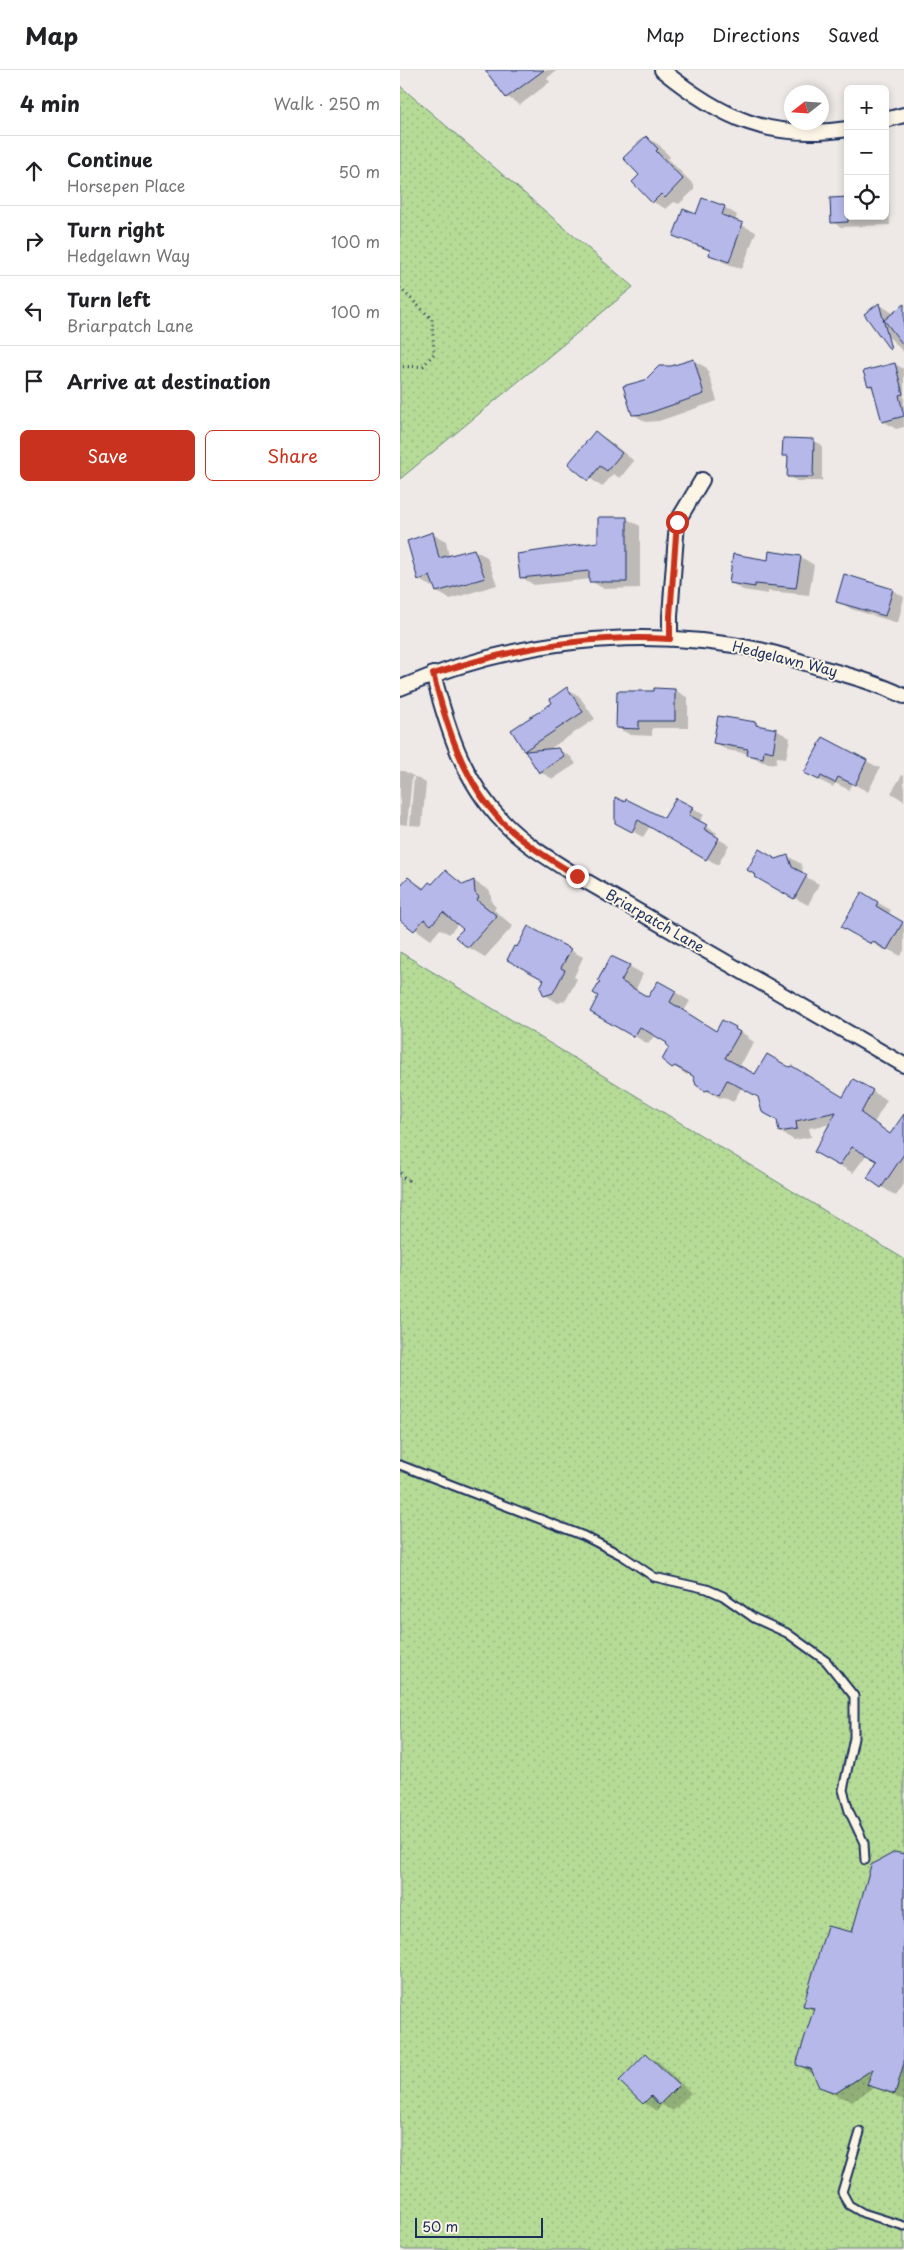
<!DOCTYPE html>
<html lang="en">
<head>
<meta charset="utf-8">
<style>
	body { margin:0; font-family:"Playpen Sans",sans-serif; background:#f6f6f6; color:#202124 }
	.controls { position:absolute; right:15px; top:15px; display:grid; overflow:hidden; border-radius:8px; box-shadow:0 2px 8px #0003 }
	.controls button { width:45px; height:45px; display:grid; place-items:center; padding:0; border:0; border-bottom:1px solid #e0e0e0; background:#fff; color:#202124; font:25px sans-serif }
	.compass { position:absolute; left:384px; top:15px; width:45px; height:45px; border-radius:50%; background:#fff; box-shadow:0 2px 8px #0003; rotate:253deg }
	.scale { position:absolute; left:15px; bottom:12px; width:128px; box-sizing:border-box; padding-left:5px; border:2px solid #1b2f5e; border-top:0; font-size:14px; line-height:18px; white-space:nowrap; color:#1b2f5e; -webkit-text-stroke:4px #fcf5e5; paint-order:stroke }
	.stop { position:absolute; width:15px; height:15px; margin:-11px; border:4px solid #c8321e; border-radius:50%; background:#fff }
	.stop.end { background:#c8321e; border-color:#fff; box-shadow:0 1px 5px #0008 }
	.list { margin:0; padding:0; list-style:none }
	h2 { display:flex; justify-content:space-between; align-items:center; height:65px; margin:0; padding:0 20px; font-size:21px }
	h2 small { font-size:16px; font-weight:400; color:#757577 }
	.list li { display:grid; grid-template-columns:32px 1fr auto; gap:15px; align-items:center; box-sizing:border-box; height:70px; padding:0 20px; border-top:1px solid #e0e0e0 }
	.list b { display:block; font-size:19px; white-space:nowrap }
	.list p { margin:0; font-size:16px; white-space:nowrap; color:#757577 }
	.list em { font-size:16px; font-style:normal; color:#757577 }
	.actions { display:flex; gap:10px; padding:15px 20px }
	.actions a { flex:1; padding:11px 0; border:1px solid #c8321e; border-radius:8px; text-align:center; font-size:18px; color:#c8321e }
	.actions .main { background:#c8321e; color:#fff }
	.icon { flex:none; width:28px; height:28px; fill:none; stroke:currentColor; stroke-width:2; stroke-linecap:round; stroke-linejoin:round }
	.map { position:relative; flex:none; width:504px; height:2180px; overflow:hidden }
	header { display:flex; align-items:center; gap:30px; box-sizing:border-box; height:70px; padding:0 25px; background:#fff; border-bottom:1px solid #e0e0e0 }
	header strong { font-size:24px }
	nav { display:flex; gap:28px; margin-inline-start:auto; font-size:18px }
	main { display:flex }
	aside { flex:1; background:#fff }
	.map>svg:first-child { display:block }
	.grass { fill:url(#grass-dots); stroke:#68857a }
	.shadow { fill:#0003 }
	.building { fill:#b6b8e9; stroke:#1b2f5e }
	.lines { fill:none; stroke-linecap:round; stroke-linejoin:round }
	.lane-casing { stroke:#1b2f5e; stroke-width:11 }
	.street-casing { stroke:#1b2f5e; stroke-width:18 }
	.path { stroke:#1b2f5e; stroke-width:3; stroke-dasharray:1 4; stroke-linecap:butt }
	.lane { stroke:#fcf5e5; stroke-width:7 }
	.street { stroke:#fcf5e5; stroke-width:14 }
	.route { stroke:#c8321e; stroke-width:6 }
	.labels { text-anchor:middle; stroke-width:4; stroke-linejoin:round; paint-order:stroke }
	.street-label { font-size:14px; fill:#1b2f5e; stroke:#fcf5e5 }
</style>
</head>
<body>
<header>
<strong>Map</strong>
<nav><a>Map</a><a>Directions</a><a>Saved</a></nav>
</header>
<main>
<aside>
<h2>4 min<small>Walk · 250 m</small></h2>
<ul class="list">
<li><svg class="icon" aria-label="ahead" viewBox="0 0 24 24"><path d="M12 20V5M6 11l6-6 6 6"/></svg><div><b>Continue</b><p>Horsepen Place</p></div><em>50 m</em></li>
<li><svg class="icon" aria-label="right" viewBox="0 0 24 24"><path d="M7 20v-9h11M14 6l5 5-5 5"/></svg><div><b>Turn right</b><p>Hedgelawn Way</p></div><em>100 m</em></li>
<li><svg class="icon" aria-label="left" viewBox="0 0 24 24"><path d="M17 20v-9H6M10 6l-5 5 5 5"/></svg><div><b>Turn left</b><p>Briarpatch Lane</p></div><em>100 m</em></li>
<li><svg class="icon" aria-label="arrive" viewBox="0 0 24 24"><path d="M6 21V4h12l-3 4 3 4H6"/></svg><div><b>Arrive at destination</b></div></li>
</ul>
<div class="actions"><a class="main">Save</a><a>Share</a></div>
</aside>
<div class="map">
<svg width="504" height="2180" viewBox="0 0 504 2180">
	<defs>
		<pattern id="grass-dots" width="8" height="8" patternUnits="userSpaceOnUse" patternTransform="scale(1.25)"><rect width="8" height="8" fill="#b5db96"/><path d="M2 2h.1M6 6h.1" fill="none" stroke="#9bbc84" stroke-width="1.8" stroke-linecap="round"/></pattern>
	</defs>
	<rect width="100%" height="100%" fill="#eee9e6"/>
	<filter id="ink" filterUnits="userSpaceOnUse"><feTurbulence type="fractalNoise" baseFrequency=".02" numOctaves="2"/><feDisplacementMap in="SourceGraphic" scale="10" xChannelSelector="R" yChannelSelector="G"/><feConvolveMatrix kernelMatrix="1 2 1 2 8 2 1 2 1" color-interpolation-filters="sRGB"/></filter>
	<g filter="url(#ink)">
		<path class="grass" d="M0,16L233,217L0,409Z
			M0,882L504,1189V2180H5L0,2178Z"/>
		<path class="shadow" d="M86,0H157L147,8L150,12L120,35L107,27Z
			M246,67L259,75L270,87L268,89L294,115V120L279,134L274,132L266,139L253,132L241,105Z
			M485,130L489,132L490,155L441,157L432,152L448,146H485Z
			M324,137L337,145L335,152L356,162L342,199L323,192L310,184L311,182L275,166L297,146Z
			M479,234L494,244L504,236V283L491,269L478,262Z
			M294,291L307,298L317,331L259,351L246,352L233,344L245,311Z
			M495,294L504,299V357L496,359L483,351L474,319L469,316Z
			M195,362L208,370L234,391L220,408L213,404L202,417L170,394Z
			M413,370L422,375V411H397L389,406V388L384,385Z
			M227,449L240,456V518L204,519L191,511V509L134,515L121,507L200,473Z
			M32,464L46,471L49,487L74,480L87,487L97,515L50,529L37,522L35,516L32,517L19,510Z
			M401,487L414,495L409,525L368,521V524L343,520L330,512L369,491Z
			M492,520L504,527L498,553L451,539L438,531Z
			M167,619L179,626L195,649L148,680L158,679L171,687L176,694L153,709L140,702L129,682L125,680L154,633Z
			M275,620L288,628V658H252V666L231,665L217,658L218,622Z
			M356,654L363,658L376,660L390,668L386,688L377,687L376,694L362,692L349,684L327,680L314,673Z
			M423,669L480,698L468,722L452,713L449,720L435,713L433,717L419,710Z
			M0,701H4L26,713L22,756L10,755L14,707H12L7,755L0,754Z
			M502,705L504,706V731L491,723Z
			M277,729L304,745L299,752L317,763L315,767L329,775L318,795L250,756L243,767L228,759L225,733L264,750Z
			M388,786L401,794L404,806L419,814L408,835L369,814L376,790Z
			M45,802L66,815L74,811L90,821L92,833L96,837L94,840L113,856L85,887L68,877L64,859L58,854L49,864L40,859L31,870L0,848V818L8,808L25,818L33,815Z
			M462,824L491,840L488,845L504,854V880L501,886L485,878L484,880L443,856Z
			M170,880L183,887L174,907L177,909L166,930L158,933L145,925Z
			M229,896L243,904L235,921L248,929L258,912L290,931L284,941L317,962L322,951L349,967L348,968L354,972L339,997L356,1006L444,1028L453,1010L487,1030L474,1053L491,1064L504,1046V1114L496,1126L468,1108L479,1091L467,1084L453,1103L416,1082L431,1054L409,1058L411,1067L394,1070L380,1062L378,1050L360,1026L342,1017L333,1032L323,1027L320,1028L305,1020L294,1005L291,1003L287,1005L273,996L271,976L268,972L255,965L248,974L192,941Z
			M496,1783L504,1785V2030L474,2017L453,2031L437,2026L420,2017L413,2004L397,1994L414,1941L404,1935L453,1863Z
			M246,1985L259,1992L291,2023L273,2041L262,2035L257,2041L244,2033Z"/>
		<path class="building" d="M85,0H144L106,28Z
			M246,66L258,79L256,81L283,109L265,128L261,124L252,133L232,112L239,105L223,88Z
			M448,127V152L431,153L430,128Z
			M302,128L325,136L322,145L343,153L329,192L309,185L310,180L273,166L283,139L296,144Z
			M479,233L491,279L490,280L464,244Z
			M504,234V276L484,250Z
			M294,289L304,324L246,344L232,345L223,316L245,310L259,296H271Z
			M495,293L503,324L499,325L504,346L482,352L472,315L468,316L463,301Z
			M195,361L222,383L207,401L200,396L188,411L168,394Z
			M383,368L414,369L413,407H387L388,386H382Z
			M198,447H227V512H189V501L120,508L117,484L198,472Z
			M33,462L39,488L74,479L85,508L36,522L30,506L18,510L7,471Z
			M369,481L401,486L396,518L355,514V517L329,513L333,484L368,490Z
			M444,504L493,519L485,546L436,532Z
			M167,617L183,642L124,681L111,660L152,633L150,629Z
			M254,618L275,619V651H239V659L216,658L217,621H254Z
			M318,646L356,652V655L377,659L373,682L364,680L363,688L347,685L348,679L313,673Z
			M423,667L467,690L455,715L438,707L435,713L421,706L419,710L404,703Z
			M158,678L164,686L139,703L125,681Z
			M215,727L225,732L226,729L264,748L276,728L293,737L289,745L307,755L304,759L319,768L306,790L238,750L232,762L215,753Z
			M359,779L376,789L388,785L392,797L407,805L394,829L355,807L356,805L347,800Z
			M45,800L63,815L74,810L75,823L79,827L77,830L97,846L68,878L55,867L63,859L43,842L31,855L24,849L14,861L0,850V816L8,807L23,819L29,812L32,814Z
			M462,822L478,832L476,836L503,852L487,880L472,871L471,874L441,857Z
			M128,856L171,879L161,898L165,900L153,923L144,926L140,917L144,910L107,890L114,876L117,877Z
			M211,886L230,895L221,911L248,927L258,911L276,921L270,932L316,961L322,950L336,957L335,959L340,962L325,988L355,1004L367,984L389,997L392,996L443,1027L453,1009L473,1020L461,1043L490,1064L504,1044V1084L481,1118L467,1108L477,1091L452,1077L439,1096L414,1082L436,1042L396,1051L397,1059L379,1062L377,1050L362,1042L358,1027L327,1010L319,1025L308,1020L305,1021L296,1015L293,1006L275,996L272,998L262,990L269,977L266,974L267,973L240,957L234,967L190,942L198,926L193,923L200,912L198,910Z
			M495,1782L504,1784V1993L495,2024L467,2015L473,1999L436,2023L419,2017L411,1999L396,1995L414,1938L403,1936L427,1856L452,1862L471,1795Z
			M246,1983L279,2015L259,2035L251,2026L243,2034L219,2011Z"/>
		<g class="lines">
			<g class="lane-casing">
				<path id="lane" d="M0,1395L184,1466L223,1486L254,1507L307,1519L323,1526L354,1548L387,1563L426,1591L454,1626V1668L443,1720L449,1741L464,1773L465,1790
					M460,2062L442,2122L449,2135L463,2143L504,2156"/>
			</g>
			<g class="street-casing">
				<path id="street" d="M262,0C321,48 370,71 448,59
					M485,50L504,45
					M270,569V546L277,452L302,410
					M33,604C47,657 63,711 103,752C124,774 151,790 177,806L504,995
					M0,618C113,570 239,555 360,580C380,584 399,591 418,597C448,605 477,613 504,626"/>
			</g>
			<path class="path" d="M0,218L32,249L34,284L23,296L0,297
				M0,1103L8,1110L0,1108"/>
			<use href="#lane" class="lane"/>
			<use href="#street" class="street"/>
		</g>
	</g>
	<g class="lines" filter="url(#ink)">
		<path class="route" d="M177,806C151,790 124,774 102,752C63,711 47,657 33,604C110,579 189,564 270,569V546L277,452"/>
	</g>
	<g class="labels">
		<g class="street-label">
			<text transform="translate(385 589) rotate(14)" y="5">Hedgelawn Way</text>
			<text transform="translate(255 851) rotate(30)" y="5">Briarpatch Lane</text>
		</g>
	</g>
</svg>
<div class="controls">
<button>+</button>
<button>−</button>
<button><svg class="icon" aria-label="locate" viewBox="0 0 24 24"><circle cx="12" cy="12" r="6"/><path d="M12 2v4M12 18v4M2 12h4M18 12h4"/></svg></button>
</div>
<svg class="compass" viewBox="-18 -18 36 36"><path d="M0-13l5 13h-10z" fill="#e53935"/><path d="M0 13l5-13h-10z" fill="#757577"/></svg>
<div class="scale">50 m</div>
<div class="stop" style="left:277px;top:452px"></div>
<div class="stop end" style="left:177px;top:806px"></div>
</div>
</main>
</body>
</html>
